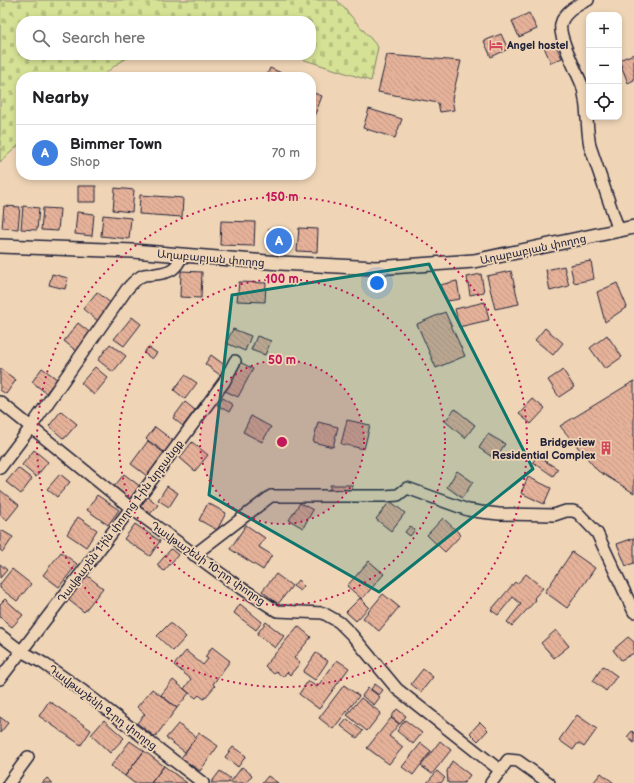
<!DOCTYPE html>
<html lang="en">
<head>
<meta charset="utf-8">
<style>
	body { margin:0; font-family:"Balsamiq Sans","Noto Sans Armenian",sans-serif; background:#f6f6f6; color:#202124 }
	.controls { position:absolute; right:12px; top:12px; display:grid; overflow:hidden; border-radius:8px; box-shadow:0 2px 6px #0003 }
	.controls button { width:36px; height:36px; display:grid; place-items:center; padding:0; border:0; border-bottom:1px solid #e0e0e0; background:#fff; color:#202124; font:20px sans-serif }
	.you { position:absolute; left:377px; top:283px; width:14px; height:14px; margin:-10px; border:3px solid #fff; border-radius:50%; background:#1a73e8; box-shadow:0 0 0 6px #1a73e833 }
	.badge { display:grid; place-items:center; width:26px; height:26px; border-radius:50%; background:#d1495b; color:#fff; font-size:13px; font-weight:700 }
	.pin { position:absolute; translate:-50% -50%; border:2px solid #fff; box-shadow:0 1px 4px #0006 }
	.list { margin:0; padding:0; list-style:none }
	h2 { display:flex; justify-content:space-between; align-items:center; height:52px; margin:0; padding:0 16px; font-size:17px }
	h2 small { font-size:13px; font-weight:400; color:#757577 }
	.list li { display:grid; grid-template-columns:26px 1fr auto; gap:12px; align-items:center; box-sizing:border-box; height:56px; padding:0 16px; border-top:1px solid #e0e0e0 }
	.list b { display:block; font-size:15px; white-space:nowrap }
	.list p { margin:0; font-size:13px; white-space:nowrap; color:#757577 }
	.list em { font-size:13px; font-style:normal; color:#757577 }
	.icon { flex:none; width:22px; height:22px; fill:none; stroke:currentColor; stroke-width:2; stroke-linecap:round; stroke-linejoin:round }
	.map { position:relative; flex:none; width:634px; height:783px; overflow:hidden }
	.search { position:absolute; background:#fff; box-shadow:0 2px 6px #0003; left:16px; top:16px; width:300px; height:44px; display:flex; align-items:center; gap:10px; box-sizing:border-box; padding:0 14px; border-radius:16px; color:#757577; font-size:15px }
	.panel { position:absolute; background:#fff; box-shadow:0 2px 6px #0003; left:16px; top:72px; width:300px; height:108px; border-radius:16px }
	.map>svg:first-child { display:block }
	.cemetery { fill:url(#cemetery-stones); stroke:#7c8268 }
	.building { fill:url(#building-back-hatch); stroke:#22223b }
	.lines { fill:none; stroke-linecap:round; stroke-linejoin:round }
	.minor-casing { stroke:#22223b; stroke-width:14 }
	.tertiary-casing { stroke:#22223b; stroke-width:16 }
	.minor { stroke:#efd5b6; stroke-width:11 }
	.tertiary { stroke:#efd5b6; stroke-width:13 }
	.marked { fill:#0f766e; fill-opacity:0.2; stroke:#0f766e; stroke-width:3; stroke-linejoin:round }
	.ring { fill:none; stroke:#c2185b; stroke-width:2; stroke-dasharray:2 4 }
	.labels { text-anchor:middle; stroke-width:3.5; stroke-linejoin:round; paint-order:stroke }
	.poi-label { font-size:11px; font-weight:bold; fill:#22223b; stroke:#efd5b6; text-anchor:start }
	.street-label { font-size:11px; fill:#22223b; stroke:#efd5b6 }
	.centre { fill:#c2185b; stroke:#efd5b6; stroke-width:2 }
	.ring-label { font-size:12px; text-anchor:middle; font-weight:bold; fill:#c2185b; stroke:#efd5b6; stroke-width:3.5; stroke-linejoin:round; paint-order:stroke }
</style>
</head>
<body>
<div class="map">
<svg width="634" height="783" viewBox="0 0 634 783">
	<defs>
		<pattern id="cemetery-stones" width="16" height="16" patternUnits="userSpaceOnUse"><rect width="16" height="16" fill="#d5e194"/><path d="M2 7V4a2 2 0 0 1 4 0v3zM10 15v-3a2 2 0 0 1 4 0v3z" fill="#b7c180"/></pattern>
		<pattern id="building-back-hatch" width="6" height="6" patternUnits="userSpaceOnUse"><rect width="6" height="6" fill="#e5b199"/><path d="M-1 5l2 2M0 0l6 6M5-1l2 2" fill="none" stroke="#c49885"/></pattern>
	</defs>
	<rect width="100%" height="100%" fill="#efd5b6"/>
	<filter id="ink" filterUnits="userSpaceOnUse"><feTurbulence type="fractalNoise" baseFrequency=".025" numOctaves="2"/><feDisplacementMap in="SourceGraphic" scale="8" xChannelSelector="R" yChannelSelector="G"/><feConvolveMatrix kernelMatrix="1 2 1 2 8 2 1 2 1" color-interpolation-filters="sRGB"/></filter>
	<g filter="url(#ink)">
		<path class="cemetery" d="M0,0H337L378,47L371,81L289,55H311V21H21V55H132L117,64L101,77H21V143L0,162Z"/>
		<path class="building" d="M529,13L537,29L519,37L512,21Z
			M501,34L508,49L491,57L484,41Z
			M554,42L562,58L551,63L544,47Z
			M634,54V80L628,83L619,60Z
			M387,55L461,61L452,99L454,110L440,112L438,103L378,92Z
			M270,68L286,75L285,77H272L267,75Z
			M311,92L322,96L314,117L311,116Z
			M369,109L402,119L395,138L363,128Z
			M78,186H96V202H78Z
			M115,188L134,190L132,212L113,210Z
			M140,195L183,198L182,217L139,214Z
			M4,206L20,207L18,229L2,228Z
			M23,206L39,208L37,230L21,229Z
			M43,208L60,209L58,231L41,230Z
			M77,212L94,214L92,236L75,234Z
			M103,215L131,218L129,239L101,236Z
			M221,221L255,222L254,246L220,245Z
			M299,228L318,229L317,252L297,251Z
			M269,229L289,231L288,250L268,249Z
			M591,261L594,279L574,283L570,265Z
			M564,266L569,286L550,291L546,270Z
			M181,271L202,272L201,298L180,297Z
			M511,271L519,304L495,309L487,276Z
			M52,274L68,278L65,289L49,285Z
			M481,274L484,292L470,295L467,277Z
			M457,281L460,299L447,301L440,285Z
			M239,282L266,283L265,302L237,301Z
			M617,283L627,307L605,322L597,292Z
			M97,292L113,305L99,322L83,309Z
			M485,302L489,320L459,327L455,309Z
			M445,312L465,356L436,368L417,324Z
			M132,317L141,324L124,346L114,339Z
			M78,323L93,335L79,353L64,341Z
			M545,328L563,343L553,355L535,340Z
			M233,329L251,336L245,351L226,343Z
			M607,335L622,357L605,369L590,348Z
			M257,336L271,341L265,355L251,350Z
			M110,344L126,356L113,372L98,360Z
			M148,347L157,353L152,359L144,353Z
			M211,355L226,366L220,375L205,364Z
			M240,362L253,369L238,397L225,391Z
			M95,367L108,378L94,395L81,383Z
			M42,368L57,379L46,393L32,382Z
			M1,369L16,380L6,394L0,390V371Z
			M563,370L574,387L559,397L548,380Z
			M185,375L197,383L185,399L174,390Z
			M634,381V493L598,471L560,426Z
			M222,398L233,405L229,412L217,405Z
			M533,399L545,409L531,424L519,414Z
			M185,402L195,410L183,426L173,418Z
			M455,409L475,425L465,438L445,421Z
			M61,411L77,424L64,439L49,426Z
			M251,416L271,427L262,442L243,432Z
			M347,420L370,425L364,449L341,444Z
			M318,422L338,427L333,447L313,442Z
			M155,427L175,442L167,454L146,439Z
			M488,434L505,444L495,459L479,448Z
			M148,441L164,453L147,476L131,464Z
			M192,442L208,455L195,471L180,458Z
			M34,450L48,462L36,477L22,465Z
			M537,456L558,469L553,476L533,462Z
			M18,468L32,479L21,494L6,482Z
			M457,471L473,482L462,498L447,487Z
			M60,474L70,482L57,497L47,489Z
			M124,474L141,487L131,500L114,487Z
			M528,477L551,488L544,504L521,493Z
			M330,485H352V490H330Z
			M167,486L178,493L169,507L158,500Z
			M0,490L19,505L7,520L0,515Z
			M97,495L119,510L108,525L87,510Z
			M148,497L158,505L150,514L140,506Z
			M390,501L405,513L391,531L376,519Z
			M208,503L226,513L217,530L199,520Z
			M300,503L313,510L303,528L289,520Z
			M78,517L97,530L86,547L67,534Z
			M443,518L461,535L445,552L427,535Z
			M135,524L160,541L150,556L124,539Z
			M246,525L265,538L259,547L272,555L263,570L230,549Z
			M410,526L415,530L410,536L405,532Z
			M1,530L13,537L3,552L0,550V532Z
			M634,538V563L626,566L617,544Z
			M171,549L178,555L164,571L157,565Z
			M61,552L77,564L59,587L43,575Z
			M572,552L595,568L567,608L545,592Z
			M369,561L384,574L362,599L347,586Z
			M0,564L7,570L0,578Z
			M12,569L31,584L17,601L0,588V584Z
			M85,574L103,588L84,612L66,598Z
			M276,574L292,586L278,604L262,591Z
			M526,574L543,588L534,598L536,600L512,626L507,622L521,604L513,597L498,615L491,610L515,582L517,584Z
			M298,580L304,586L300,591L293,586Z
			M383,594L399,607L379,631L363,618Z
			M360,598L369,607L356,621L346,612Z
			M5,599L23,615L12,627L0,617V604Z
			M240,604L262,622L256,630L234,613Z
			M266,622L284,636L275,648L257,634Z
			M170,623L186,637L173,651L157,636Z
			M298,626L311,637L294,658L300,663L290,675L287,672L283,677L276,671L274,674L265,666Z
			M556,630L569,646L554,658L541,643Z
			M628,637L634,642V653L621,660L613,650Z
			M212,647L230,661L213,684L215,686L204,699L199,695L196,698L184,689L191,679L174,665L186,651L203,665L208,659L205,657Z
			M316,653L328,661L315,680L303,672Z
			M337,660L349,668L319,709L299,694L308,681L317,687Z
			M603,666L617,676L606,691L593,681Z
			M423,669L433,677L421,692L411,684Z
			M173,680L189,693L177,708L161,695Z
			M375,684L383,690L379,695L371,689Z
			M344,685L359,696L333,729L319,718Z
			M368,688L380,697L374,705L362,696Z
			M152,689L177,708L155,737L137,723L145,714L137,707Z
			M361,698L381,713L367,731L347,715Z
			M49,701L91,730L81,745L39,716Z
			M397,709L406,716L400,724L391,717Z
			M577,715L597,729L584,747L578,743L573,750L559,740Z
			M0,717L8,723L0,733Z
			M391,718L399,724L389,736L403,747L389,764L367,748Z
			M347,719L363,731L357,738L341,726Z
			M104,720L124,738L110,753L91,735Z
			M405,720L422,733L413,744L397,731Z
			M480,722L488,730L478,741L470,733Z
			M178,724L196,737L185,752L166,738Z
			M632,731L634,733V743L627,737Z
			M199,733L218,746L200,771L181,758Z
			M130,741L144,751L125,776L111,766Z
			M440,741L451,750L432,774L421,766Z
			M421,743L431,751L413,775L402,767Z
			M233,747L246,756L238,767L225,757Z
			M144,751L164,766L151,783H134L125,776Z
			M452,761L470,775L464,783H448L447,771Z
			M164,766L187,783H151Z
			M242,767L252,775L246,783H230Z
			M220,771L231,779L228,783H211Z
			M437,771L445,778L441,783H427Z
			M601,773L614,783H593Z
			M268,776L278,783H262Z
			M47,778L53,783H42Z"/>
		<g class="lines">
			<g class="minor-casing">
				<path id="minor" d="M588,0C577,5 564,12 561,24C558,37 577,72 582,85C588,104 586,126 590,146L619,231
					M0,402L131,508L232,582L277,611L323,613L339,622L352,635L397,689L501,771
					M0,468L31,427L127,289C132,284 136,278 144,275C147,274 152,275 156,274C171,272 176,269 182,256
					M194,555L271,496H385L398,495L407,488L468,510L481,512L499,514L554,515L566,511H573L578,513L597,533L634,612
					M0,635L21,651L43,663L83,691L203,783
					M0,679L131,508L224,382L235,361
					M9,783L28,757
					M491,783L508,760L518,761L549,783"/>
			</g>
			<g class="tertiary-casing">
				<path id="tertiary" d="M0,246L133,251L280,263L376,268L474,261L634,227"/>
			</g>
			<use href="#minor" class="minor"/>
			<use href="#tertiary" class="tertiary"/>
		</g>
	</g>
	<path class="marked" d="M429,264L533,469L379,592L209,495L232,295Z"/>
	<circle cx="282" cy="442" r="82" fill="#c2185b" fill-opacity=".12"/>
	<g class="ring">
		<circle cx="282" cy="442" r="82"/>
		<circle cx="282" cy="442" r="163"/>
		<circle cx="282" cy="442" r="245"/>
	</g>
	<defs>
		<g id="hotel-bare" transform="scale(1.08)"><path d="M-6-4.5h1.5V1H6V5H4.5V3h-9V5H-6ZM-4 0a1.8 1.8 0 1 1 3.6 0ZM.5 0V-2.5h3Q6-2.5 6 0Z" fill="#d1495b" stroke="#efd5b6" stroke-width="2.5" paint-order="stroke"/></g>
		<g id="building-bare" transform="scale(1.08)"><path d="M-4-6H4V6H1V3H-1V6H-4ZM-2.5-4.3h1.7v1.8h-1.7ZM.8-4.3h1.7v1.8H.8ZM-2.5-1h1.7V.8h-1.7ZM.8-1h1.7V.8H.8Z" fill="#d1495b" stroke="#efd5b6" stroke-width="2.5" paint-order="stroke"/></g>
	</defs>
	<g fill-rule="evenodd">
		<use href="#hotel-bare" x="496" y="45"/>
		<use href="#building-bare" x="606" y="448"/>
	</g>
	<g class="labels">
		<g class="poi-label">
			<text x="507" y="49">Angel hostel</text>
			<text x="595" y="446" text-anchor="end">Bridgeview<tspan x="595" dy="13">Residential Complex</tspan></text>
		</g>
		<g class="street-label">
			<text transform="translate(533 249) rotate(-12)" y="4">Աղաբաբյան փողոց</text>
			<text transform="translate(211 258) rotate(5)" y="4">Աղաբաբյան փողոց</text>
			<text transform="translate(120 521) rotate(-53)" y="4">Դավթաշեն 1-ին փողոց 1-ին նրբանցք</text>
			<text transform="translate(208 563) rotate(35)" y="4">Դավթաշենի 10-րդ փողոց</text>
			<text transform="translate(103 707) rotate(37)" y="4">Դավթաշենի 9-րդ փողոց</text>
		</g>
	</g>
	<circle cx="282" cy="442" r="6" class="centre"/>
	<g class="ring-label">
		<text x="282" y="201">150 m</text>
		<text x="282" y="283">100 m</text>
		<text x="282" y="364">50 m</text>
	</g>
</svg>
<div class="controls">
<button>+</button>
<button>−</button>
<button><svg class="icon" aria-label="locate" viewBox="0 0 24 24"><circle cx="12" cy="12" r="6"/><path d="M12 2v4M12 18v4M2 12h4M18 12h4"/></svg></button>
</div>
<div class="you"></div>
<div class="pin badge" style="left:279px;top:241px;background:#3f7fe0">A</div>
<div class="search"><svg class="icon" aria-label="search" viewBox="0 0 24 24"><circle cx="10" cy="10" r="6"/><path d="M15 15l6 6"/></svg>Search here</div>
<section class="panel">
<h2>Nearby<small></small></h2>
<ul class="list">
<li><span class="badge" style="background:#3f7fe0">A</span><div><b>Bimmer Town</b><p>Shop</p></div><em>70 m</em></li>
</ul>
</section>
</div>
</body>
</html>
